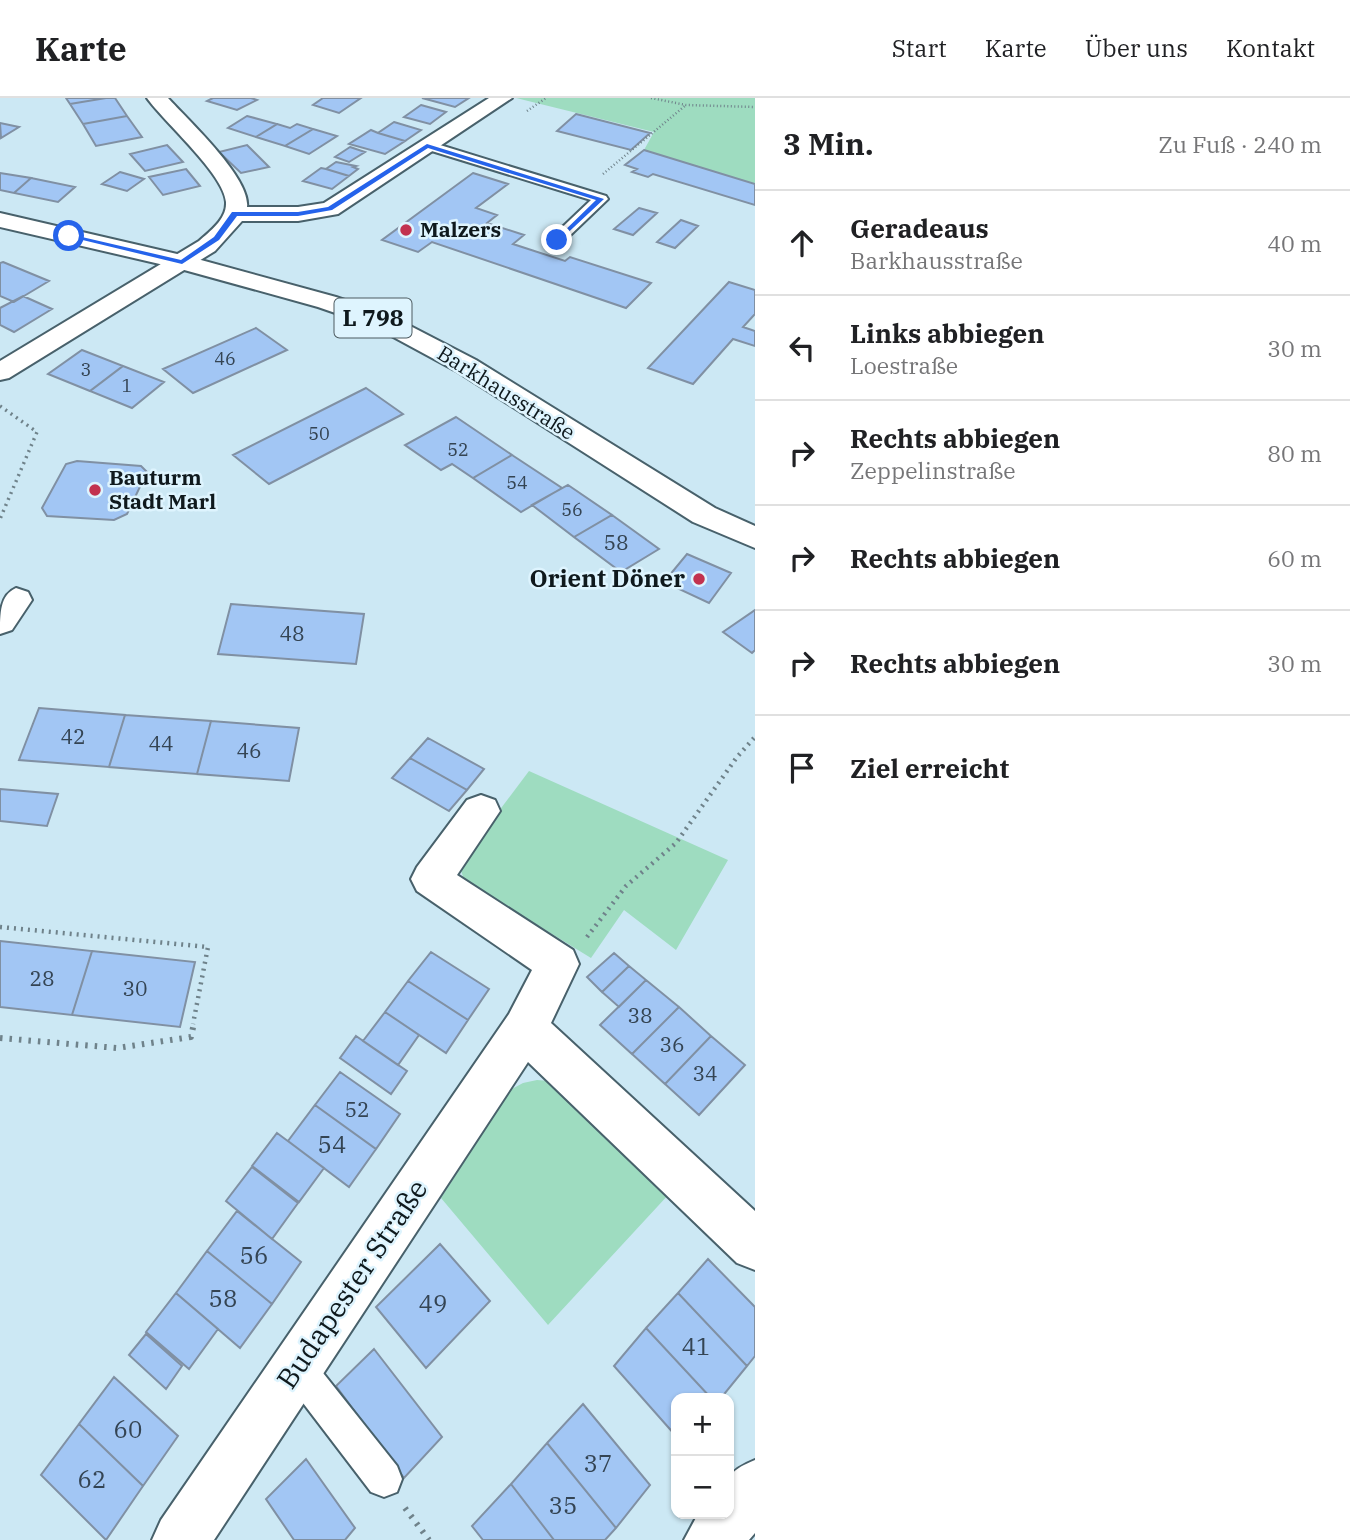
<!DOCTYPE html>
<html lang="de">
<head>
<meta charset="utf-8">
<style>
	body { margin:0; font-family:"IBM Plex Serif",serif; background:#f6f6f6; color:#202124 }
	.controls { position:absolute; right:21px; bottom:21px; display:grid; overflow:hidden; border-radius:14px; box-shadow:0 2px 5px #0004 }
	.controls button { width:63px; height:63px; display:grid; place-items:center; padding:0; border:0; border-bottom:2px solid #e0e0e0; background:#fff; color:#202124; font:35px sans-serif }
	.stop { position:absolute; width:21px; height:21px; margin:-16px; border:5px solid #2563eb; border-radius:50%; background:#fff }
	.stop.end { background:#2563eb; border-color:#fff; box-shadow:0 2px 7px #0008 }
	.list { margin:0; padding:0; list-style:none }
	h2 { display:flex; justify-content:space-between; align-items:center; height:91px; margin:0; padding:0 28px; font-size:30px }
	h2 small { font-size:23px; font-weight:400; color:#757577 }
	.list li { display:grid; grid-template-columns:46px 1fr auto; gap:21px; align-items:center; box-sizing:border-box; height:105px; padding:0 28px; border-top:2px solid #e0e0e0 }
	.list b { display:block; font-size:26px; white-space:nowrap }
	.list p { margin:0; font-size:23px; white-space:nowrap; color:#757577 }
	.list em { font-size:23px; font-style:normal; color:#757577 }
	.icon { flex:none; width:38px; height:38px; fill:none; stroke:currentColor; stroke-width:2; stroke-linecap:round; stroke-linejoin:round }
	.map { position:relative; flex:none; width:755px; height:1442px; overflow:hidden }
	header { display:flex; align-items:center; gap:42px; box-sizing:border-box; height:98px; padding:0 35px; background:#fff; border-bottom:2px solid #e0e0e0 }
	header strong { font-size:33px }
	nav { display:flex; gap:38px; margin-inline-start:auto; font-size:24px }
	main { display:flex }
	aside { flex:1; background:#fff }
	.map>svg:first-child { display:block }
	.green { fill:#9edcc0 }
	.building { fill:#a2c6f4; stroke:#8090a3; stroke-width:2 }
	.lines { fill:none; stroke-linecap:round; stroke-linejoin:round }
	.lane-casing { stroke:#48616b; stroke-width:4 }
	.street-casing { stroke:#48616b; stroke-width:4 }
	.primary-casing { stroke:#48616b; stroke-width:4 }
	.path-far3 { stroke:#6f828a; stroke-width:2.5; stroke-dasharray:1 2.5; stroke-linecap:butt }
	.path-far2 { stroke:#6f828a; stroke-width:3.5; stroke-dasharray:2 4.5; stroke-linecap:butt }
	.path-far1 { stroke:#6f828a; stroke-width:4.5; stroke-dasharray:2 5; stroke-linecap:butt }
	.path { stroke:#6f828a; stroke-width:6; stroke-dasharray:2.5 7; stroke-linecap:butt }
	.lane { fill:#fff; fill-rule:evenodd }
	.street { fill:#fff; fill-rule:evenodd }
	.primary { fill:#fff; fill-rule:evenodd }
	.route { fill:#2563eb }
	.poi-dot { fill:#c23250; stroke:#def4fe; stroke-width:2.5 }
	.labels { text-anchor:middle; stroke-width:5; stroke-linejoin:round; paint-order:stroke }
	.far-number-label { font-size:18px; fill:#344453 }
	.far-poi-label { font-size:21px; font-weight:bold; fill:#0f191d; stroke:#def4fe; text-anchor:start }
	.far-street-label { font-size:21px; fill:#0f191d; stroke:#def4fe }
	.number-label { font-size:21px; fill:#344453 }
	.shield { fill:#def4fe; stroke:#4d5b60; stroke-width:2 }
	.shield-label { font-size:23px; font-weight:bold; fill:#0f191d }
	.poi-label { font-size:24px; font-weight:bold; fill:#0f191d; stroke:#def4fe; text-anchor:end }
	.near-number-label { font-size:24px; fill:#344453 }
	.near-street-label { font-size:28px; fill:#0f191d; stroke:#def4fe }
</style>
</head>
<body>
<header>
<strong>Karte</strong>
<nav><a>Start</a><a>Karte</a><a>Über uns</a><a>Kontakt</a></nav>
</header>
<main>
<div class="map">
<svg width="755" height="1442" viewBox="0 0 755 1442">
	<rect width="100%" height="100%" fill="#cce8f4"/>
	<path class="green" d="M516,0H755V86L644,52L654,34Z
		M529,673L728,762L676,852L624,812L591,860L464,782L459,766Z
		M537,982L549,983L670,1095L548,1227L441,1100L510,992L523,985Z"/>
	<path class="building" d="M66,0H106L70,6Z
		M106,0H115L127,18L83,26L70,6Z
		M213,0H251L257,2L237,12L207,3Z
		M323,0H361L339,15L313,7Z
		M422,0H469L455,9Z
		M421,7L446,14L430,26L404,19Z
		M576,16L650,35L631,52L557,33Z
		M127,18L142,39L96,48L83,26Z
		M247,18L277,26L256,39L228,30Z
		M394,24L421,32L405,43L378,35Z
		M0,25L19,29L1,40Z
		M277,26L290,30L297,26L313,31L285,48L256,39Z
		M313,31L337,38L309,56L285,48Z
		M371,32L378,35L405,43L385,56L349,46Z
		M167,47L183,64L145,73L130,56Z
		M247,47L269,69L241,75L219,54Z
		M350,49L365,54L349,64L335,59Z
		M644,52L755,86V107L653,76L648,79L632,74L637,71L625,67Z
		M336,64L356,68L353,69L358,71L349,78L326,71Z
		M321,70L326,71L349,78L332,91L303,83Z
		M186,71L200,88L163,97L149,79Z
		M120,74L144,81L127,93L102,86Z
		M0,75L31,80L14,95L0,92Z
		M473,75L508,86L476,110L497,117L487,125L524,137L513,146L565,163L570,159L651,185L626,210L432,144L418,154L382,142Z
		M31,80L75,89L58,104L14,95Z
		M639,110L657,115L633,137L614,131Z
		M681,122L698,128L675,150L657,144Z
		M3,164L49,183L14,204L0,198V165Z
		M729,184L755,192V216L743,229L755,233V248L733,241L693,286L648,270Z
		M23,198L52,211L14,234L0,227V210Z
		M256,230L287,252L193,295L163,271Z
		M82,252L123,268L90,293L48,276Z
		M123,268L164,284L132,310L90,293Z
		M366,290L403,316L269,386L233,357Z
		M456,319L512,357L473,380L452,366L441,372L405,347Z
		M512,357L562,390L521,414L473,380Z
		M77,363L141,368L147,374L127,416L114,422L47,418L42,410L66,366Z
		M568,387L612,417L574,439L532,407Z
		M612,417L659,451L621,474L574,439Z
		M687,456L731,475L709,505L664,484Z
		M231,506L364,516L356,566L218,556Z
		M755,512V552L752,555L723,534Z
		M39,610L125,617L109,669L19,662Z
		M125,617L211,623L197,676L109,669Z
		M211,623L299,630L289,683L197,676Z
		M428,640L484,671L467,692L410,660Z
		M410,660L467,692L449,713L392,680Z
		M0,691L58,696L47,728L0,723Z
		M0,843L92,853L72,917L0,909Z
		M92,853L195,864L180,929L72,917Z
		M431,854L489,891L468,922L408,883Z
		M614,855L629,868L602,894L587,879Z
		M629,868L646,882L619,909L602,894Z
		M646,882L679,909L632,956L600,927Z
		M408,883L468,922L446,955L385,914Z
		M679,909L711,938L665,986L632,956Z
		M385,914L419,937L398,967L363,943Z
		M356,938L407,973L391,996L340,960Z
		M711,938L745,967L699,1017L665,986Z
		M340,974L400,1016L376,1051L315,1007Z
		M315,1007L376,1051L349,1089L288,1043Z
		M277,1035L324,1070L299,1104L252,1068Z
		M252,1069L298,1105L272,1141L226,1103Z
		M237,1113L301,1164L272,1206L207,1153Z
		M440,1146L490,1203L426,1270L376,1209Z
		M207,1153L272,1206L240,1250L176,1195Z
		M708,1161L755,1209V1258L747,1268L678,1195Z
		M176,1195L218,1231L189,1271L146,1234Z
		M678,1195L747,1268L721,1300H711L646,1230Z
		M646,1230L711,1300H676V1338L614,1268Z
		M146,1236L182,1268L166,1291L129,1257Z
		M374,1251L442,1339L404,1380L336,1288Z
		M114,1279L178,1338L143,1388L79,1326Z
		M583,1306L650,1387L616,1430L547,1345Z
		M79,1326L143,1388L106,1442L41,1377Z
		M547,1345L616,1430L605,1442H554L511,1386Z
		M306,1361L355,1430L345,1442H294L266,1401Z
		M511,1386L554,1442H483L472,1428Z"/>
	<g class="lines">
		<g class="lane-casing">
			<path id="lane" d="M427,43L606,98L608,101L562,145H552L550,142L552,139L591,102L422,50V44Z
				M296,1251L308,1256L397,1368L402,1381L397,1394L384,1399L371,1394L284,1280L279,1268L284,1256Z"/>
		</g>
		<g class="street-casing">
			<path id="street" d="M147,0H168C187,21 251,80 247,109H298L324,105L489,0H512L338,116L298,123H242L215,153L9,280L0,282V263L199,143C210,133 227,121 226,104C224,76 164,24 147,0Z
				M16,490L28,494L32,502L12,532L0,536C0,515 0,497 16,490Z
				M481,697L495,702L500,713L457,777L573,852L579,866L551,925L755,1113V1172L737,1165L528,964L214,1442H152L161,1422L509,916L532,872L417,793L411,781L417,769L467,702Z
				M755,1362V1435L749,1442H684L698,1416H729C729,1382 721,1376 755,1362Z"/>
		</g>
		<g class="primary-casing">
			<path id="primary" d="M0,115L190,159L336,199L391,218L476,262L715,410L755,428V450L693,424L458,274L373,228L318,209L177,170L0,129Z"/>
		</g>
		<path class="path-far3" d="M651,0L686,7L755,9
			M527,13L546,0
			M603,76L686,7"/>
		<path class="path-far2" d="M0,308L37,334L0,421"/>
		<path class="path-far1" d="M0,829L208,849L193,926
			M587,839L626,788L676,745L737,659L755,639"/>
		<path class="path" d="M0,940L117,950L191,939L194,925
			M405,1410L429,1442"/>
		<use href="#lane" class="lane"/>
		<use href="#street" class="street"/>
		<use href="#primary" class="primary"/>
	</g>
	<path class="route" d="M427,46L604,101L559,143H554L596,102L428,50L332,112L298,118H237L219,142L182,166L66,138L69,136L181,162L214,139L232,114H298L328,109Z"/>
	<g class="poi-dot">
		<circle cx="406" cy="132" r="7"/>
		<circle cx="95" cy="392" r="7"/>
		<circle cx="699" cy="481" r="7"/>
	</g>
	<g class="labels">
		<g class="far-number-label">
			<text x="225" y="267">46</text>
			<text x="86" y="278">3</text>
			<text x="127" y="294">1</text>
			<text x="319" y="342">50</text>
			<text x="458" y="358">52</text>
			<text x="517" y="391">54</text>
			<text x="572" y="418">56</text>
		</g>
		<g class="far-poi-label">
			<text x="420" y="139">Malzers</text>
			<text x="109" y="387">Bauturm<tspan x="109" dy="24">Stadt Marl</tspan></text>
		</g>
		<g class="far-street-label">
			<text transform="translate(506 295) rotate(32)" y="7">Barkhausstraße</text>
		</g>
		<g class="number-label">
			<text x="616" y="452">58</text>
			<text x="292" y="543">48</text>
			<text x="73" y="646">42</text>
			<text x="161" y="653">44</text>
			<text x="249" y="660">46</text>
			<text x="42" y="888">28</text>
			<text x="135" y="898">30</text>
			<text x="640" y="925">38</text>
			<text x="672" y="954">36</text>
			<text x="705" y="983">34</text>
			<text x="357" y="1019">52</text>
		</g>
		<rect class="shield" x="334.5" y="200.5" width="77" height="39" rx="5"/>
		<g class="shield-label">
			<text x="373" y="228">L 798</text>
		</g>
		<g class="poi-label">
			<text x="685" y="489">Orient Döner</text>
		</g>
		<g class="near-number-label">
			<text x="332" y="1055">54</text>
			<text x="254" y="1166">56</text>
			<text x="223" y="1209">58</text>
			<text x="433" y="1214">49</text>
			<text x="696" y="1257">41</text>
			<text x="128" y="1340">60</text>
			<text x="598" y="1374">37</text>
			<text x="92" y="1390">62</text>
			<text x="563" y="1416">35</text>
		</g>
		<g class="near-street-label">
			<text transform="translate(352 1186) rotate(-56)" y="10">Budapester Straße</text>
		</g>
	</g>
</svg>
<div class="controls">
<button>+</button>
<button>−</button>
</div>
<div class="stop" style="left:69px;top:138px"></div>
<div class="stop end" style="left:557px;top:142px"></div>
</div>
<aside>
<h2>3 Min.<small>Zu Fuß · 240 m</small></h2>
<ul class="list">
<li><svg class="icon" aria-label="ahead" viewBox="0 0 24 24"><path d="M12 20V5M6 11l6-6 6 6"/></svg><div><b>Geradeaus</b><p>Barkhausstraße</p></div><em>40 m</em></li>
<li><svg class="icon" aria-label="left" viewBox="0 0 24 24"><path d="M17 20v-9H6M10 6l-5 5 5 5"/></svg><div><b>Links abbiegen</b><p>Loestraße</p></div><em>30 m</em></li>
<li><svg class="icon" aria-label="right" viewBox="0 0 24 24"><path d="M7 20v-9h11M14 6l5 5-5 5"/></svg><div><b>Rechts abbiegen</b><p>Zeppelinstraße</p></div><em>80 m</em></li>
<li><svg class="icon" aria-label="right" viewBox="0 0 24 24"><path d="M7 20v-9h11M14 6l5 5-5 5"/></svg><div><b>Rechts abbiegen</b></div><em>60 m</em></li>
<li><svg class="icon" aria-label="right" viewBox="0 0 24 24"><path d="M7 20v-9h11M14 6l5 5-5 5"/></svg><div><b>Rechts abbiegen</b></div><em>30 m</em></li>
<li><svg class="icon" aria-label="arrive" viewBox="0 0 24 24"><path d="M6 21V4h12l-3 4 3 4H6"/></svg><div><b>Ziel erreicht</b></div></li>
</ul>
</aside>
</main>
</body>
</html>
